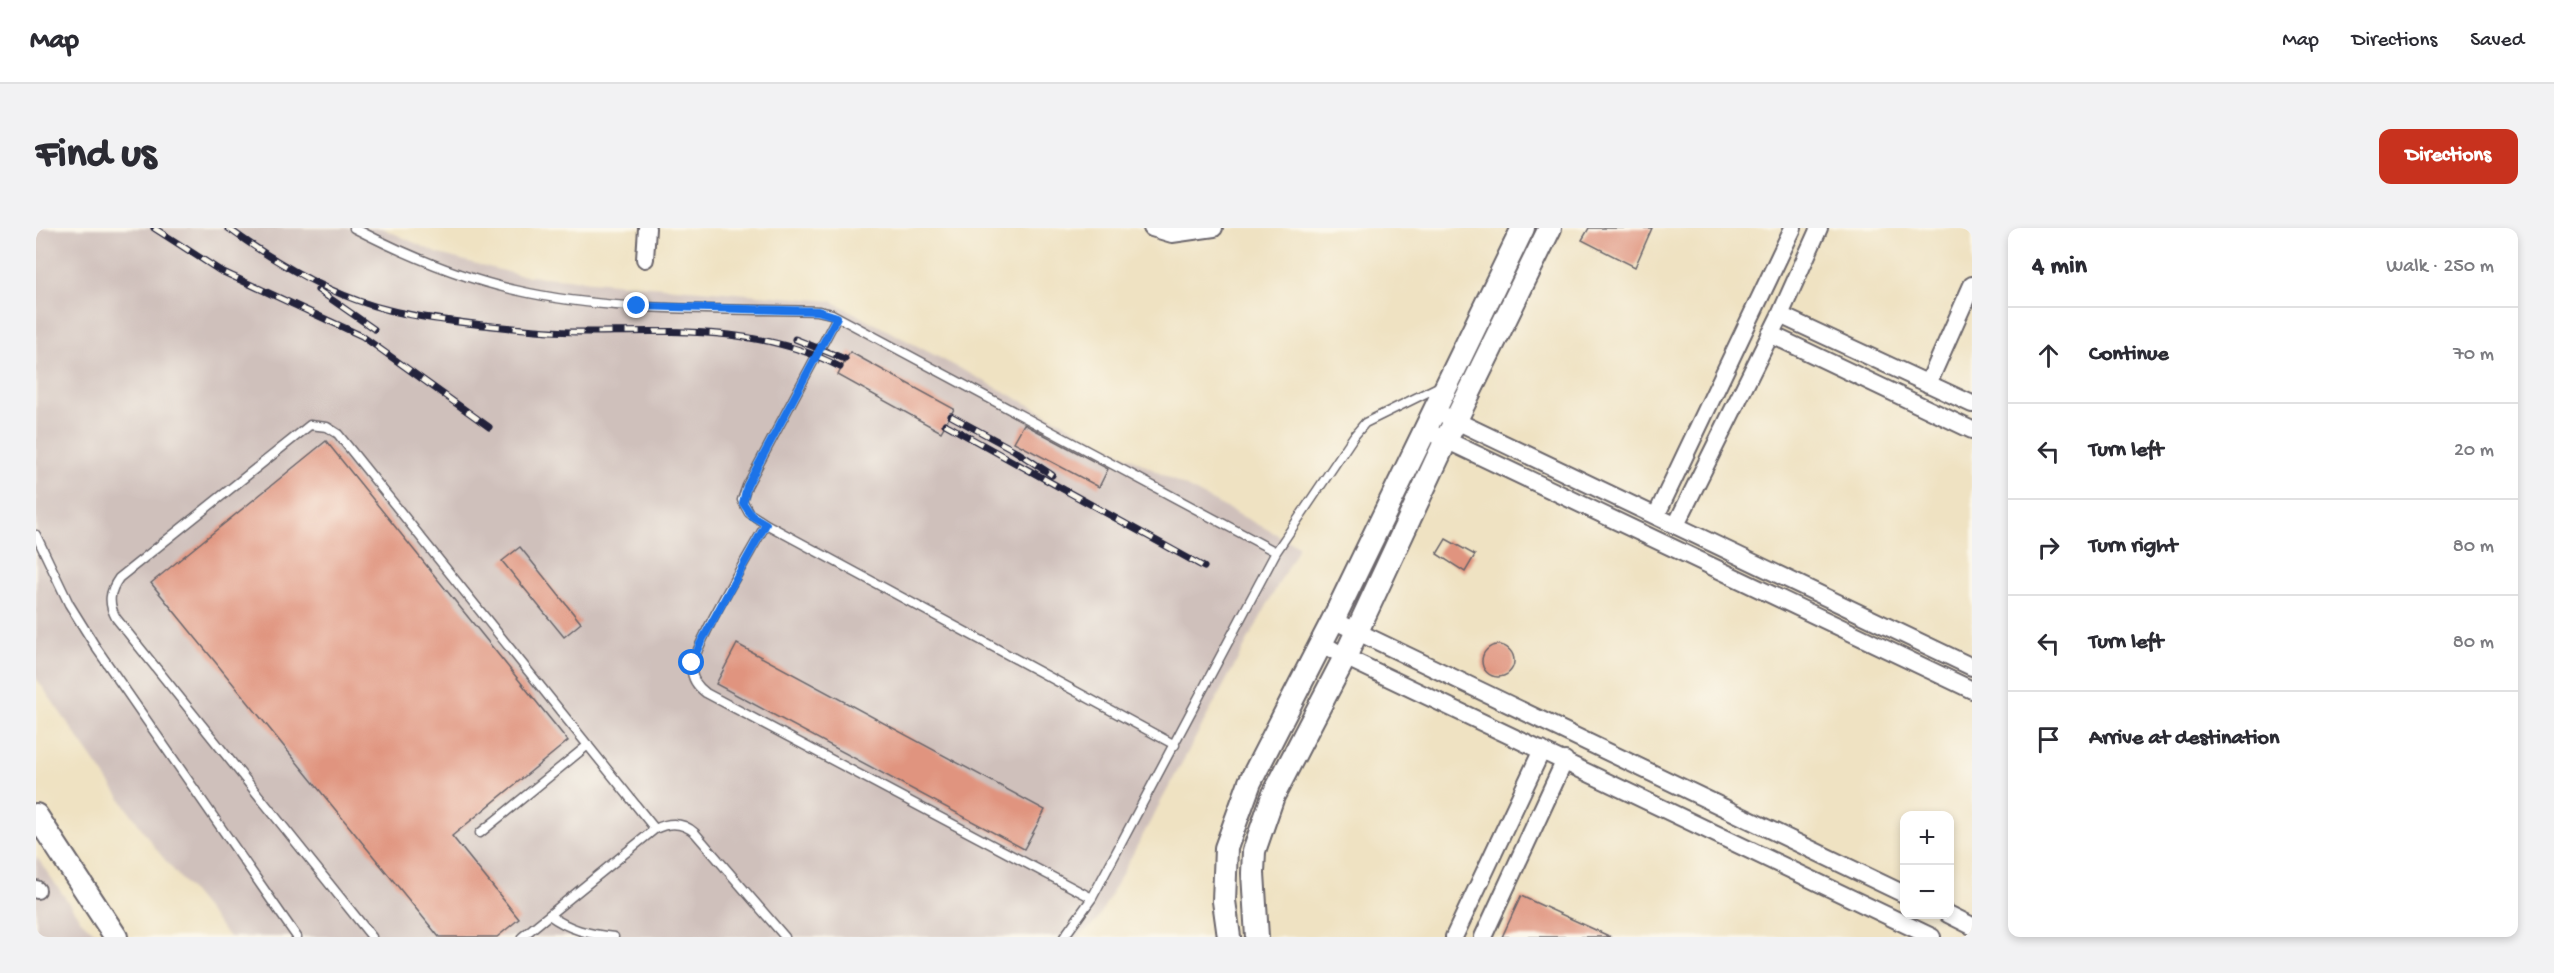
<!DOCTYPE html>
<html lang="en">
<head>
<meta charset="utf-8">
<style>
	body { margin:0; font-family:"Gochi Hand",sans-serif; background:#f2f2f3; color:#2b2b33 }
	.controls { position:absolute; right:18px; bottom:18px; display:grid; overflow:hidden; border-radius:12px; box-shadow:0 3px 9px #0003 }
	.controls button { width:54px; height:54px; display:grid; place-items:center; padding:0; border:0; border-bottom:2px solid #e1e1e2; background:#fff; color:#2b2b33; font:30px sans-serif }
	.stop { position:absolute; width:18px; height:18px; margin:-14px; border:4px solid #1a73e8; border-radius:50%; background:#fff }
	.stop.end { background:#1a73e8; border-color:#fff; box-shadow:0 2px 6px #0008 }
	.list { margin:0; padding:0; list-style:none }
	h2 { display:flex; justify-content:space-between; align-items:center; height:78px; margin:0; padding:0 24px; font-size:26px }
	h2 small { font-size:20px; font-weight:400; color:#7c7c81 }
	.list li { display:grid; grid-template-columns:39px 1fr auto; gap:18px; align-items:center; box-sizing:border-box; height:96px; padding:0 24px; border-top:2px solid #e1e1e2 }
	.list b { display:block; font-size:22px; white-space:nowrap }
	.list em { font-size:20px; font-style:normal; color:#7c7c81 }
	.icon { flex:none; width:33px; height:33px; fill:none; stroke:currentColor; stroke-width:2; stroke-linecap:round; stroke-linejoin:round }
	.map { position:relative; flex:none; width:1936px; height:709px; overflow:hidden; border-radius:12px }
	header { display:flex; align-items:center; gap:36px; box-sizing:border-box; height:84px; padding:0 30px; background:#fff; border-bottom:2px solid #e1e1e2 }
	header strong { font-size:28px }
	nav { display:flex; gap:33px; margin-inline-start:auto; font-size:21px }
	.intro { display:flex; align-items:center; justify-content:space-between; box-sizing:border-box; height:144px; padding:0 36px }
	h1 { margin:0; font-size:42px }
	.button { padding:15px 27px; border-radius:12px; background:#c8321e; color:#fff; font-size:21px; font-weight:700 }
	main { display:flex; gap:36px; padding:0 36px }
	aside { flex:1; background:#fff; border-radius:12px; box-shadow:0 3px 9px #0003 }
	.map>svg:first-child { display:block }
	.industrial { fill:#cfc0bb }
	.building { fill:#e0947f }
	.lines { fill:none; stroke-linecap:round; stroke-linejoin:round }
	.lane-casing { stroke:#6a656a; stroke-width:11 }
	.street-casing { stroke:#6a656a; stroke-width:20 }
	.secondary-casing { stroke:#6a656a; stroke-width:26 }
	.lane { stroke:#fff; stroke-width:8 }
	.street { stroke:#fff; stroke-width:16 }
	.secondary { stroke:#fff; stroke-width:22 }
	.rail-casing { stroke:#22223b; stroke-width:7 }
	.rail { stroke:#fbf7ec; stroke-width:4.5; stroke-dasharray:14; stroke-linecap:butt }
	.route { stroke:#1a73e8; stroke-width:8 }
</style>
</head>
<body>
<header>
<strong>Map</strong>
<nav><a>Map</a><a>Directions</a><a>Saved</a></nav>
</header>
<div class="intro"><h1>Find us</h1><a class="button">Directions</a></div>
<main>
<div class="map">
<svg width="1936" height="709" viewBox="0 0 1936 709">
	<rect width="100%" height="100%" fill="#fbf7ec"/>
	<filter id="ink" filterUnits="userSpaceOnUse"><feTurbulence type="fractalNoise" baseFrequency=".0167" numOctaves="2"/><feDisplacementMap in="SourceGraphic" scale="12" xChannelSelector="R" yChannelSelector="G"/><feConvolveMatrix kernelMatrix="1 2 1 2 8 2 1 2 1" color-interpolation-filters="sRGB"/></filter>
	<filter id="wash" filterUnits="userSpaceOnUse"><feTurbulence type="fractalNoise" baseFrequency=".008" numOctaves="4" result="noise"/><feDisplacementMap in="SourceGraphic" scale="24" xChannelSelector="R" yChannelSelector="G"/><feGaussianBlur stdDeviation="1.35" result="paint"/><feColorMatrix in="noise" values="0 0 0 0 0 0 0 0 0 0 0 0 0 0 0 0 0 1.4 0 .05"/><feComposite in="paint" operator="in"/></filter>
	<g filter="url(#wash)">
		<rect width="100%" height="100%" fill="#efe2c2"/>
		<path class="industrial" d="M0,0H346L403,26L483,47L795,73L1263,318L1060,694L1042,709H193L120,621L0,450Z
			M0,628L44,691L63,709H0Z"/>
		<g id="blocks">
			<path class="building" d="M1553,0H1616L1599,39L1546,12Z
				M814,124L918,181L905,204L802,147Z
				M988,196L1072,241L1063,259L978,214Z
				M290,213L532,513L416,608L483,691L461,709H403L115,355Z
				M1410,311L1439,327L1429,344L1401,326Z
				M484,319L545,395L528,409L466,333Z
				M701,416L1009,582L988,621L680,456Z
				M1446 433a16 16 0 1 1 32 0a16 16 0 1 1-32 0Z
				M1485,668L1575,709H1466Z"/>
		</g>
	</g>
	<g filter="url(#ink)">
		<use href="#blocks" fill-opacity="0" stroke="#6a656a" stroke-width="1.5"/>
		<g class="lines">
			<g class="lane-casing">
				<path id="lane" d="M318,0C370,27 422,49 479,62C578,85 682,80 782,83L796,86L1240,324
					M801,89L711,258L706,272L713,285L730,296L1139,517
					M730,296C716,322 656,420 656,442C656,451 662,459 670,465L1056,670
					M0,307L33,376L61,421L261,709
					M444,605L552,517
					M513,687C534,702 552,706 578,709
					M336,709L80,390C72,375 73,364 83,350L274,197L291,199L302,206L619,601
					M486,709L619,601C633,594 647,594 659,605L749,709
					M1028,709L1056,670L1240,324L1318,208L1329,195L1404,158"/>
			</g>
			<g class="street-casing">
				<path id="street" d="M1116,0L1136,6L1178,0
					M609,31L611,0
					M1744,87L1936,176
					M1734,106L1936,202
					M1892,156L1936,57
					M1410,188L1936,439
					M1389,202L1936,462
					M1620,288L1757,0
					M1640,297L1744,87L1783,0
					M1297,392L1868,666
					M1285,415L1309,429L1896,709
					M0,661L1,662
					M1912,686L1936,698
					M1418,709L1506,522
					M1447,709L1529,532"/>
			</g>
			<g class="secondary-casing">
				<path id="secondary" d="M0,587L80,709
					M1193,709L1188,673L1190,620L1214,554L1297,392L1487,0
					M1221,709L1217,645L1218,623L1237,568L1309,429L1410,212L1514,0"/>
			</g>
			<use href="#lane" class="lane"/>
			<use href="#street" class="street"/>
			<use href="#secondary" class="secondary"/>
			<g class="rail-casing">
				<path id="rail" d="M118,0L183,42L326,108L453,199
					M192,0C240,35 295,68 353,82C384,90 415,93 447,97C478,100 510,104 542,104C630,104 723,96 804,139
					M282,62L338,101
					M759,111L809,131
					M915,188L978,222L1016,247
					M909,196L1168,339"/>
			</g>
			<use href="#rail" class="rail"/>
		</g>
	</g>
	<g class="lines" filter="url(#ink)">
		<path class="route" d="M601,78L782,83L801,89L711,258L707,275L716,288L730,296L664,416L656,435"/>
	</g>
</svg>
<div class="controls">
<button>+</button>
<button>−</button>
</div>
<div class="stop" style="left:656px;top:435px"></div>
<div class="stop end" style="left:601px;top:78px"></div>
</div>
<aside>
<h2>4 min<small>Walk · 250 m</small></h2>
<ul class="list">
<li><svg class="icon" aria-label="ahead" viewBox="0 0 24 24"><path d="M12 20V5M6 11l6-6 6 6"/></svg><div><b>Continue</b></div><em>70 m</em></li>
<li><svg class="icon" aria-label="left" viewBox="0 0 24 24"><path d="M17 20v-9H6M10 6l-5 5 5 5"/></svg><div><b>Turn left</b></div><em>20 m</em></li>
<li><svg class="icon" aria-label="right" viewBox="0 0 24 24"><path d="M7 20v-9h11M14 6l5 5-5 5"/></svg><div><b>Turn right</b></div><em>80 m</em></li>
<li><svg class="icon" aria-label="left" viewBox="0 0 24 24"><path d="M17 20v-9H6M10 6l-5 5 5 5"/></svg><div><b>Turn left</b></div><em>80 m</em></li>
<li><svg class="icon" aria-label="arrive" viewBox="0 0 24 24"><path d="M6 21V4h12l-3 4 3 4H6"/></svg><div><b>Arrive at destination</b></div></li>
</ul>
</aside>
</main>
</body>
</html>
